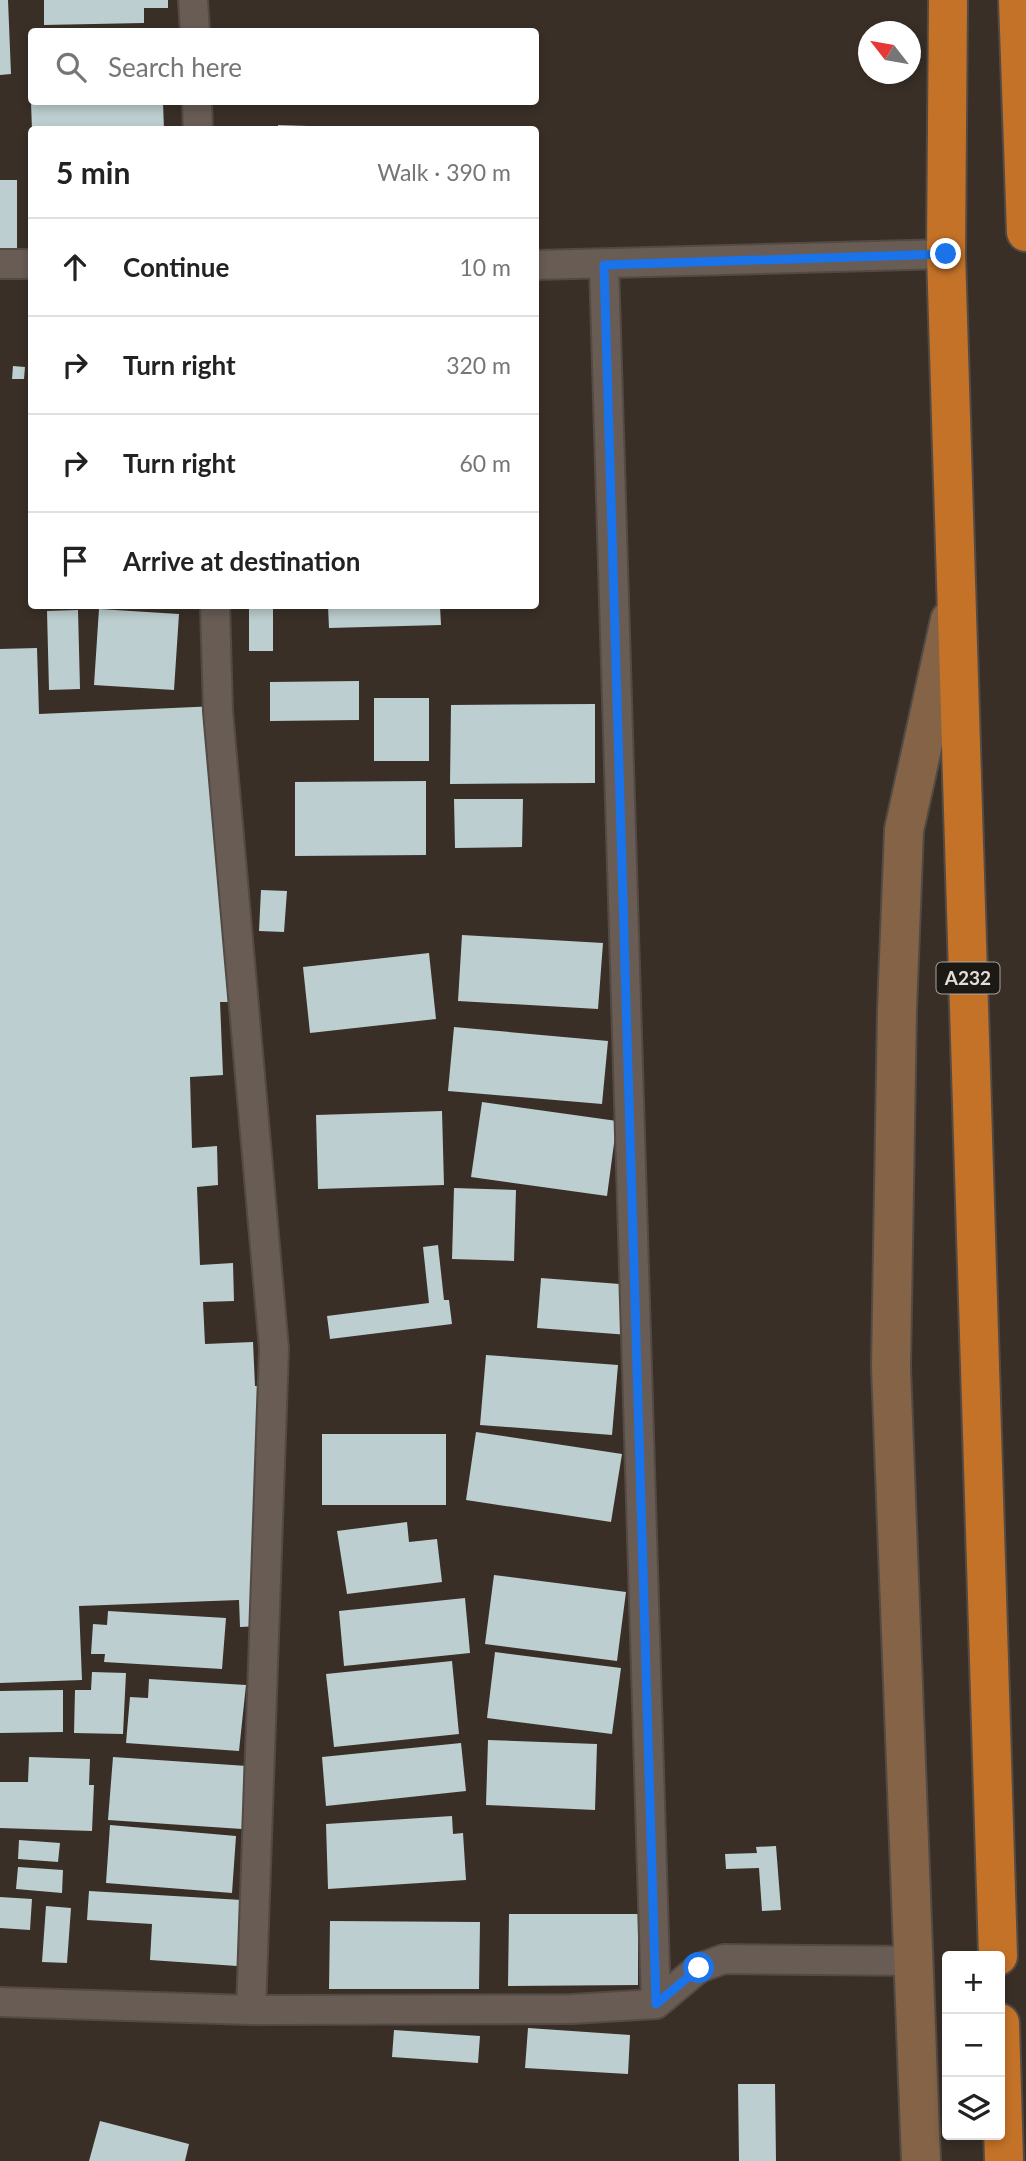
<!DOCTYPE html>
<html lang="en">
<head>
<meta charset="utf-8">
<style>
	body { margin:0; font-family:Lato,sans-serif; background:#f6f6f6; color:#222 }
	.controls { position:absolute; right:21px; bottom:21px; display:grid; overflow:hidden; border-radius:7px; box-shadow:0 4px 10px #0003 }
	.controls button { width:63px; height:63px; display:grid; place-items:center; padding:0; border:0; border-bottom:2px solid #e0e0e0; background:#fff; color:#222; font:35px sans-serif }
	.compass { position:absolute; left:858px; top:21px; width:63px; height:63px; border-radius:50%; background:#fff; box-shadow:0 4px 10px #0003; rotate:301deg }
	.stop { position:absolute; width:21px; height:21px; margin:-16px; border:5px solid #1a73e8; border-radius:50%; background:#fff }
	.stop.end { background:#1a73e8; border-color:#fff; box-shadow:0 2px 7px #0008 }
	.list { margin:0; padding:0; list-style:none }
	h2 { display:flex; justify-content:space-between; align-items:center; height:91px; margin:0; padding:0 28px; font-size:30px }
	h2 small { font-size:23px; font-weight:400; color:#767676 }
	.list li { display:grid; grid-template-columns:46px 1fr auto; gap:21px; align-items:center; box-sizing:border-box; height:98px; padding:0 28px; border-top:2px solid #e0e0e0 }
	.list b { display:block; font-size:26px; white-space:nowrap }
	.list em { font-size:23px; font-style:normal; color:#767676 }
	.icon { flex:none; width:38px; height:38px; fill:none; stroke:currentColor; stroke-width:2; stroke-linecap:round; stroke-linejoin:round }
	.map { position:relative; flex:none; width:1026px; height:2161px; overflow:hidden }
	.search { position:absolute; background:#fff; box-shadow:0 4px 10px #0003; left:28px; top:28px; width:511px; height:77px; display:flex; align-items:center; gap:18px; box-sizing:border-box; padding:0 24px; border-radius:7px; color:#767676; font-size:26px }
	.panel { position:absolute; background:#fff; box-shadow:0 4px 10px #0003; left:28px; top:126px; width:511px; height:483px; border-radius:7px }
	.map>svg:first-child { display:block }
	.building { fill:#bccecf }
	.lines { fill:none; stroke-linecap:round; stroke-linejoin:round }
	.street-casing { stroke:#534a44; stroke-width:32 }
	.secondary-casing { stroke:#534a44; stroke-width:42 }
	.highway-casing { stroke:#534a44; stroke-width:42 }
	.street { stroke:#685c54; stroke-width:28 }
	.secondary { stroke:#846347; stroke-width:38 }
	.highway { stroke:#c47228; stroke-width:38 }
	.route { stroke:#1a73e8; stroke-width:9 }
	.labels { text-anchor:middle; stroke-width:7; stroke-linejoin:round; paint-order:stroke }
	.shield { fill:#1c1814; stroke:#a7a29d; stroke-width:2 }
	.shield-label { font-size:19px; font-weight:bold; fill:#e3ddd8 }
</style>
</head>
<body>
<div class="map">
<svg width="1026" height="2161" viewBox="0 0 1026 2161">
	<rect width="100%" height="100%" fill="#392f27"/>
	<path class="building" d="M0,0H8L11,74L0,75Z
		M44,0H168V8H144V23L44,25Z
		M31,102H163L164,130H32Z
		M278,125L337,127V130H278Z
		M0,180H17V248H0Z
		M13,366L25,367L24,379H12Z
		M328,606H440L441,625L329,628Z
		M249,608H273V651H249Z
		M99,609L179,614L174,690L94,685Z
		M78,610L80,689L49,690L47,611Z
		M37,648L39,714L217,706L228,1002H220L223,1075L190,1077L192,1148L217,1146L218,1185L197,1187L200,1265L233,1263L234,1301L203,1302L205,1344L253,1342L255,1386H258L263,1553H277L279,1625L240,1627L239,1600L79,1606L82,1680L0,1683V649Z
		M359,681V720L270,721V682Z
		M374,698H429V761H374Z
		M595,704V783L450,784L451,705Z
		M426,781V855L295,856V782Z
		M454,799H523L522,847L455,848Z
		M261,890L287,891L284,932L259,931Z
		M462,935L603,943L598,1009L458,1001Z
		M429,953L436,1019L310,1033L303,967Z
		M454,1027L608,1041L602,1104L448,1091Z
		M482,1102L617,1121L607,1196L471,1177Z
		M442,1111L444,1185L318,1189L316,1115Z
		M454,1188L516,1190L514,1261L452,1259Z
		M438,1245L444,1300H449L452,1324L330,1339L327,1316L429,1303L423,1247Z
		M541,1278L633,1285L629,1335L537,1328Z
		M486,1355L618,1365L612,1435L480,1425Z
		M476,1432L622,1454L611,1522L466,1500Z
		M322,1434H446V1505H322Z
		M407,1522L409,1542L437,1539L442,1582L347,1594L337,1531Z
		M494,1575L626,1592L617,1661L485,1644Z
		M465,1598L470,1653L344,1666L339,1611Z
		M108,1611L226,1618L222,1669L104,1662L105,1654H91L93,1624L107,1625Z
		M495,1652L621,1668L612,1734L487,1718Z
		M452,1661L459,1734L334,1747L326,1674Z
		M92,1672L126,1673L123,1734L74,1733L75,1690H91Z
		M149,1679L246,1685L239,1751L126,1743L130,1697L148,1698Z
		M63,1690V1732L0,1733V1691Z
		M488,1740L597,1744L595,1810L486,1805Z
		M461,1743L466,1791L326,1806L322,1757Z
		M29,1757L90,1759L89,1785H94L92,1831L0,1828V1782H28Z
		M113,1757L247,1766L242,1829L108,1820Z
		M452,1816L453,1834L463,1833L466,1880L328,1889L326,1824Z
		M110,1825L236,1836L232,1893L106,1883Z
		M19,1840L60,1843L58,1862L18,1859Z
		M776,1846L781,1910L762,1911L759,1868L726,1869L725,1854L757,1853L756,1847Z
		M18,1867L63,1870L62,1893L16,1889Z
		M89,1891L242,1900L237,1966L150,1960L152,1924L87,1920Z
		M0,1897L32,1899L30,1930L0,1928Z
		M46,1906L71,1908L67,1963L42,1962Z
		M509,1914H638V1985L508,1986Z
		M330,1921L480,1922L479,1989H329Z
		M528,2028L630,2035L628,2074L525,2068Z
		M394,2030L480,2036L478,2063L392,2057Z
		M738,2084H775L776,2161H739Z
		M100,2121L189,2144L185,2161H89Z"/>
	<g class="lines">
		<g class="street-casing">
			<path id="street" d="M193,0L195,32
				M197,102L198,130
				M0,264H32
				M536,265L946,254
				M604,265L656,2004
				M215,606L218,711L274,1349L251,2010
				M0,2002L251,2010L572,2009L656,2004L699,1968L724,1959L916,1961"/>
		</g>
		<g class="secondary-casing">
			<path id="secondary" d="M921,2161L891,1367L897,1009L904,830L950,620"/>
		</g>
		<g class="highway-casing">
			<path id="highway" d="M948,0L946,254L998,1956
				M1018,0L1026,232
				M1000,2023L1004,2161"/>
		</g>
		<use href="#street" class="street"/>
		<use href="#secondary" class="secondary"/>
		<use href="#highway" class="highway"/>
	</g>
	<g class="lines">
		<path class="route" d="M699,1968L656,2004L604,265L946,254"/>
	</g>
	<g class="labels">
		<rect class="shield" x="936.5" y="962.5" width="63" height="31" rx="5"/>
		<g class="shield-label">
			<text x="968" y="985">A232</text>
		</g>
	</g>
</svg>
<div class="controls">
<button>+</button>
<button>−</button>
<button><svg class="icon" aria-label="layers" viewBox="0 0 24 24"><path d="M12 4l9 5-9 5-9-5zM3 14l9 5 9-5"/></svg></button>
</div>
<svg class="compass" viewBox="-18 -18 36 36"><path d="M0-13l5 13h-10z" fill="#e53935"/><path d="M0 13l5-13h-10z" fill="#767676"/></svg>
<div class="stop" style="left:699px;top:1968px"></div>
<div class="stop end" style="left:946px;top:254px"></div>
<div class="search"><svg class="icon" aria-label="search" viewBox="0 0 24 24"><circle cx="10" cy="10" r="6"/><path d="M15 15l6 6"/></svg>Search here</div>
<section class="panel">
<h2>5 min<small>Walk · 390 m</small></h2>
<ul class="list">
<li><svg class="icon" aria-label="ahead" viewBox="0 0 24 24"><path d="M12 20V5M6 11l6-6 6 6"/></svg><div><b>Continue</b></div><em>10 m</em></li>
<li><svg class="icon" aria-label="right" viewBox="0 0 24 24"><path d="M7 20v-9h11M14 6l5 5-5 5"/></svg><div><b>Turn right</b></div><em>320 m</em></li>
<li><svg class="icon" aria-label="right" viewBox="0 0 24 24"><path d="M7 20v-9h11M14 6l5 5-5 5"/></svg><div><b>Turn right</b></div><em>60 m</em></li>
<li><svg class="icon" aria-label="arrive" viewBox="0 0 24 24"><path d="M6 21V4h12l-3 4 3 4H6"/></svg><div><b>Arrive at destination</b></div></li>
</ul>
</section>
</div>
</body>
</html>
